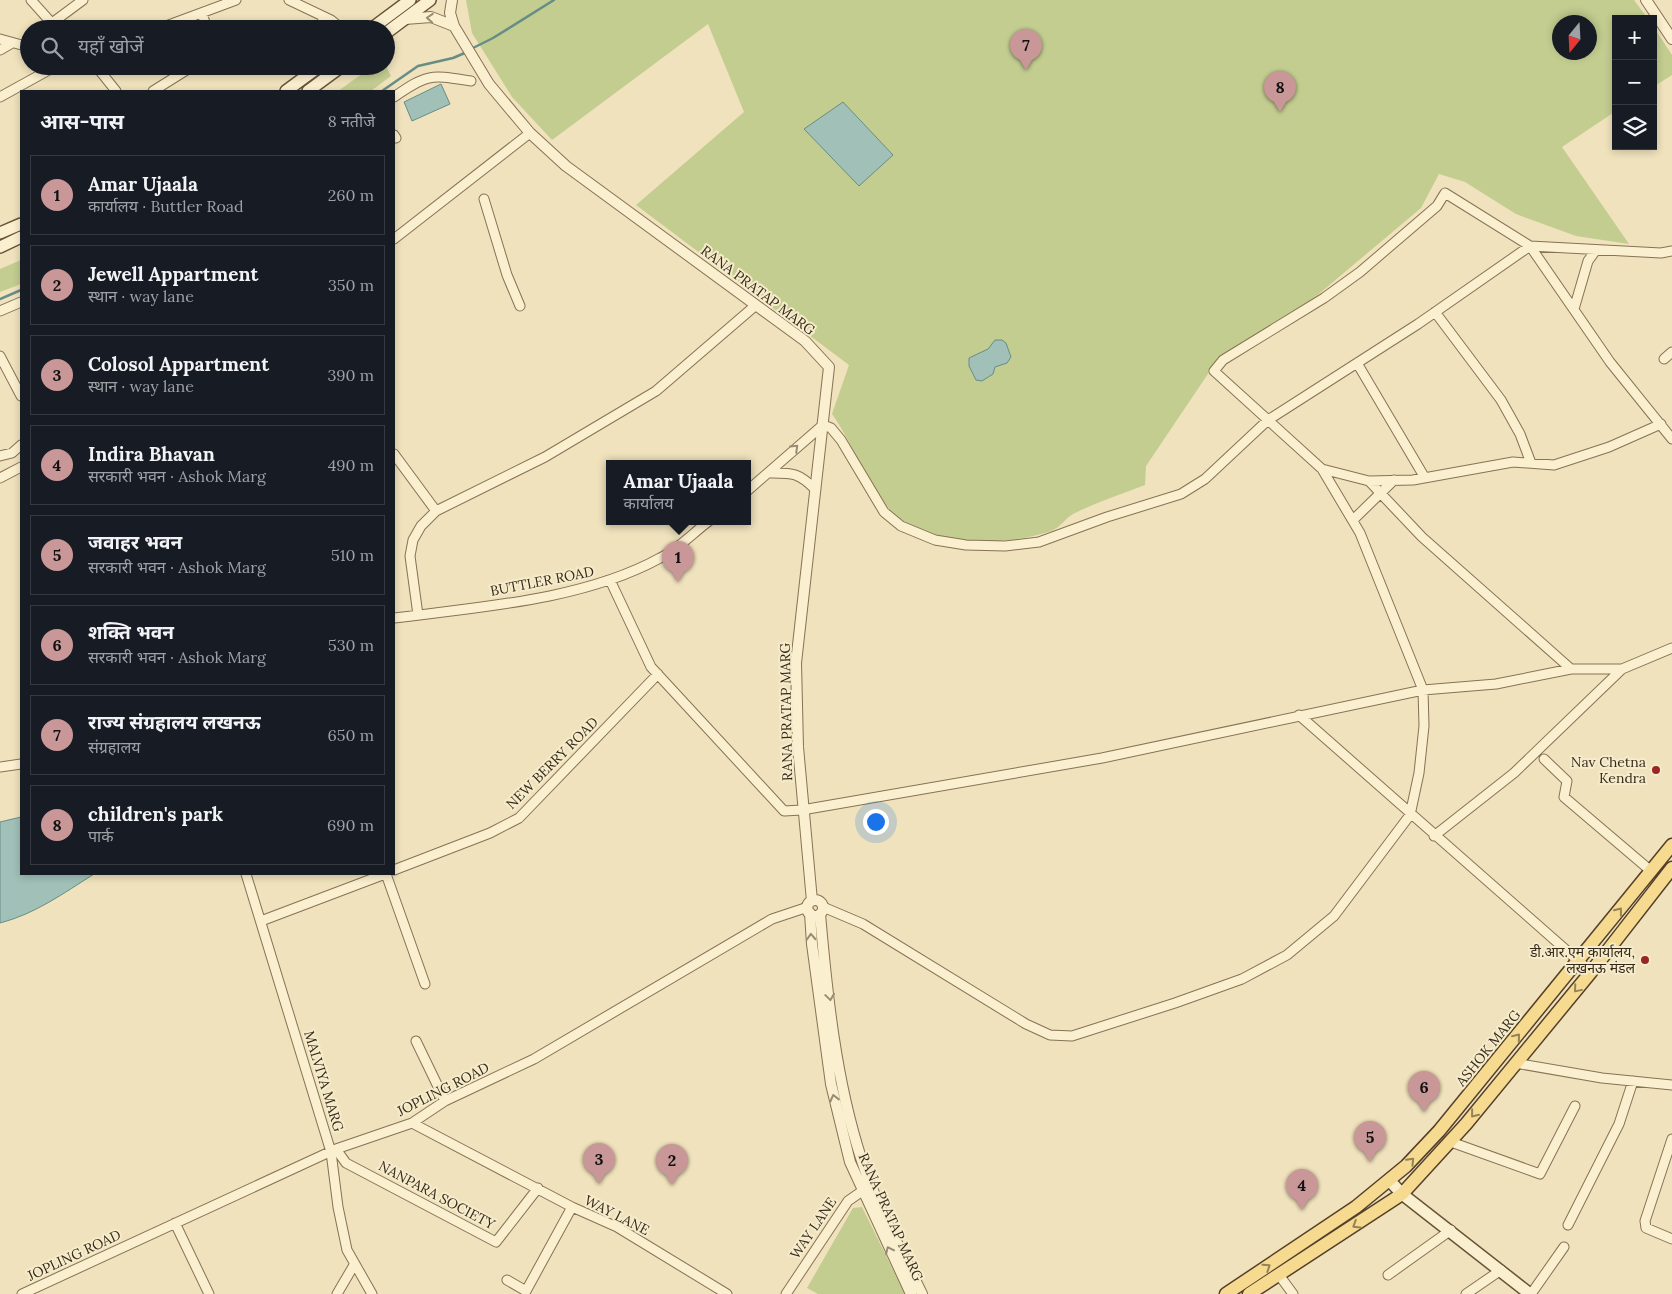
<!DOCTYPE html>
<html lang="hi">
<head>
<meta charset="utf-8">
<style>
	body { margin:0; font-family:Lora,"Noto Sans Devanagari",serif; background:#20242c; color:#f1f3f6 }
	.controls { position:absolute; right:15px; top:15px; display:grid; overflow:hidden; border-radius:0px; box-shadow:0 2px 8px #0003 }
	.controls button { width:45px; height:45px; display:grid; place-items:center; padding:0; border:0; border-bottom:1px solid #363941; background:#171b24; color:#f1f3f6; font:25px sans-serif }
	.compass { position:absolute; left:1552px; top:15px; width:45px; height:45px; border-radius:50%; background:#171b24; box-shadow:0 2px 8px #0003; rotate:198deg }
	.you { position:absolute; left:875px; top:821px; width:18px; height:18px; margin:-12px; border:4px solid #fff; border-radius:50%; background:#1a73e8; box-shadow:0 0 0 8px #1a73e833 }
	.badge { display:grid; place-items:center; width:32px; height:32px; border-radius:50%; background:#c99797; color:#111; font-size:16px; font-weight:700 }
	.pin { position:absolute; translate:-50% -41px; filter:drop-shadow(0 1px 2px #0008) }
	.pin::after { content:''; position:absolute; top:26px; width:18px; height:15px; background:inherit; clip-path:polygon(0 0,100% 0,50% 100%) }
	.popup { position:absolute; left:606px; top:460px; width:145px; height:65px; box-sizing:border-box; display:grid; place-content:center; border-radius:0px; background:#171b24; filter:drop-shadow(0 1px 4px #0005); font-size:16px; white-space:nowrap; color:#9ea1a6 }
	.popup b { font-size:19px; color:#f1f3f6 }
	.popup::after { content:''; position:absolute; left:50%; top:100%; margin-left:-10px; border:10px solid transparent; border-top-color:#171b24 }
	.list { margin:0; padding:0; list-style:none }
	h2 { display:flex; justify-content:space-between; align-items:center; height:65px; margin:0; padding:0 20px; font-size:21px }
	h2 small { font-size:16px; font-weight:400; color:#9ea1a6 }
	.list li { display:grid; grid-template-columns:32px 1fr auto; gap:15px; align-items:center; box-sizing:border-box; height:80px; margin:0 10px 10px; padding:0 10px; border:1px solid #363941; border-radius:0px }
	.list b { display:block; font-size:19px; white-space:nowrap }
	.list p { margin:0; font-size:16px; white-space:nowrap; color:#9ea1a6 }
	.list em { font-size:16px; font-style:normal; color:#9ea1a6 }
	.icon { flex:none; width:28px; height:28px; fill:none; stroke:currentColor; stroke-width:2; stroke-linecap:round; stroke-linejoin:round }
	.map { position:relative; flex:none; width:1672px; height:1294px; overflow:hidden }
	.search { position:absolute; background:#171b24; box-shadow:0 2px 8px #0003; left:20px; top:20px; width:375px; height:55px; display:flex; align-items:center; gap:12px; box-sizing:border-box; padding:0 18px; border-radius:28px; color:#9ea1a6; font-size:19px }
	.panel { position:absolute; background:#171b24; box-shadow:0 2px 8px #0003; left:20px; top:90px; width:375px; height:785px; border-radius:0px }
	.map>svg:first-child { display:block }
	.green { fill:#c3cd90; fill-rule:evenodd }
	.water { fill:#a0c0b8; stroke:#678d86 }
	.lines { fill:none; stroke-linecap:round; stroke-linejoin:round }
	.stream { stroke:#678d86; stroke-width:2.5 }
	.minor-casing { stroke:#877255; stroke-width:11 }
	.tertiary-casing { stroke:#877255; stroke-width:12 }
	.secondary-casing { stroke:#685338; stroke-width:14 }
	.primary-casing { stroke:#543f2a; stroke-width:15 }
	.minor { stroke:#faefcf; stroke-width:9 }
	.tertiary { stroke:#faefcf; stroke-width:10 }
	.secondary { stroke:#faefcf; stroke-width:11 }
	.primary { stroke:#f5da90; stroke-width:12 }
	.oneway { stroke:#988c74 }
	.oneway2 { stroke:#958255 }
	.poi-dot { fill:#982723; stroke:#f6eccb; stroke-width:2 }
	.labels { text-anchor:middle; stroke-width:4; stroke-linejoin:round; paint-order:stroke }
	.street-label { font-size:14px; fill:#35291a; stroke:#f6eccb }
	.poi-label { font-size:14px; fill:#35291a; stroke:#f6eccb; text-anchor:end }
</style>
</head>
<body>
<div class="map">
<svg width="1672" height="1294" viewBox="0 0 1672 1294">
	<rect width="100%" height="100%" fill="#efe2bc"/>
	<path class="green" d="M466,0H1634L1648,19H1616V111L1562,147L1629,244L1576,236L1516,214L1465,182L1439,174L1421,208L1314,298L1220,356L1146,466L1145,485C1122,494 1097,502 1075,513C1066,517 1060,528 1051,531C1006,547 931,547 894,514C869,490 853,443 832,414L849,365L636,205L744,112L708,24L552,140L512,97L472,33ZM1560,22H1590V52H1560Z
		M1653,26L1672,55V75L1653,87Z
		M373,66H386L391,76L371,91H338Z
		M21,260V284L0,292V269Z
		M862,1207L905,1294H818L807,1288L853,1208Z"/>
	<path class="water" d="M441,84L450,104L412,121L404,102Z
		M843,102L893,155L859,186L804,129Z
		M995,340H1002L1006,343L1011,357L1007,363L995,367L993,374L982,381L976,380L969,366V358L988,349Z
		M21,817V874H94C64,893 35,914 0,923V822Z"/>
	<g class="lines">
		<path class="stream" d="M471,49L493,38L554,0
			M382,91L418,66L453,58L467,52
			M0,299L21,290"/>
		<g class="minor-casing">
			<path id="minor" d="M31,0L57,29
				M289,0L331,20L342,29
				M202,13L207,29
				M322,17L328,29
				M52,23L83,0
				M158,29L236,0
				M0,39L29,47
				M0,50L12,43
				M96,66L116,91
				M153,91L193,66
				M0,97L56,66
				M394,97C428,73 431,75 471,81
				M394,135L396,138
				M484,199L507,275L520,306
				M394,239L530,133
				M1574,309L1588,261L1596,250
				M0,311L21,302
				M1435,312L1501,400L1520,434L1531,463
				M0,356L21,396
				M1664,359L1672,352
				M1357,363L1425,478
				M394,454L436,511
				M0,456L12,453L21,445
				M1322,469L1369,481L1413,480L1513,462L1554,465L1609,447L1661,424
				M769,473C792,473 798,472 815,489
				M0,478L21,467
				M1369,481L1422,537L1571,669
				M747,491L823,425L831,428L841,440L884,512L901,526L935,540L966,545L1005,546L1039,542L1107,517L1181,494L1205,479L1268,420L1418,324L1530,246L1610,362L1672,439
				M1353,520L1394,480
				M610,580L651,667L784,811L802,810L1102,758L1423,690L1496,684L1571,669H1622L1672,648
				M418,615L410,556L413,540L421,526L436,511L545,457L656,391L756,305
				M394,618C479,607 584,600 660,558C678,549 693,533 709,521
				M1299,715L1591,972
				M1544,759L1567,781L1564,797L1651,871
				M0,767L21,764
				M1434,836L1514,773L1622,669
				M394,870L490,833L519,818L658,674
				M246,874L331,1152L338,1207L347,1250L372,1294
				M386,874L425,984
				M823,907L863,924L1026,1024L1050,1035L1072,1036L1175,1003L1242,979L1287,955L1334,916L1410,815L1419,773L1424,726L1423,690L1360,533L1322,469L1214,371L1223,360L1324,298L1360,272L1437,206L1445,193L1530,246L1661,253L1672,251
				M261,921L385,874
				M416,1041L445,1101
				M1515,1063L1602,1078L1672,1085
				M412,1123L572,1207L617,1227L727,1294
				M1672,1139L1645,1221L1646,1228L1672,1239
				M1451,1142L1540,1174L1575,1106
				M336,1149L346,1163L496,1242L538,1188
				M175,1223L209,1294
				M1568,1225L1619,1124L1633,1081
				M1279,1275L1293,1294
				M1388,1275L1451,1230
				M507,1280L526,1291L572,1207
				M22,1294L336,1149L412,1123L445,1101L534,1059L772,919L808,907
				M337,1294L354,1265
				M786,1294L848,1201L868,1187
				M1466,1294L1501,1270
				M1531,1294L1564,1247"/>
		</g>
		<g class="tertiary-casing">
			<path id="tertiary" d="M452,0L450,13L454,26
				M1646,0L1672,39
				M405,19L431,17L454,26L489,84L530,133L566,166L805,341L829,367L796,663L798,747L812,901
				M807 908a8 8 0 1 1 16 0a8 8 0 1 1-16 0Z
				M810,913L812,944L831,1084L850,1162L911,1294
				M820,914C827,995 836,1081 861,1158C876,1205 901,1250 922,1294"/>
		</g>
		<g class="secondary-casing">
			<path id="secondary" d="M371,29L410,0
				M386,33L430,0
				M286,91L320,66
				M308,91L342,66
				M0,233L21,224
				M0,247L21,237
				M1389,1180L1402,1194L1530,1294"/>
		</g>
		<g class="primary-casing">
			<path id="primary" d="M1226,1294L1356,1207L1406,1166L1439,1131L1672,845
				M1249,1294L1402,1194L1466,1124L1591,972L1672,868"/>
		</g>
		<use href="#minor" class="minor"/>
		<use href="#tertiary" class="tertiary"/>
		<use href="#secondary" class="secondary"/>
		<use href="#primary" class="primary"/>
	</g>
	<defs><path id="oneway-chevron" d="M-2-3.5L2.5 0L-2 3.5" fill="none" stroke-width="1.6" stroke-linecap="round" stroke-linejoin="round" transform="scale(1.25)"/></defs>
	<g class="oneway">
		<use href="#oneway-chevron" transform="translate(430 18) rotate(-176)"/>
		<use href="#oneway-chevron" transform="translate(795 448) rotate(-44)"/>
		<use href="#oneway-chevron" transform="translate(811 937) rotate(-93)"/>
		<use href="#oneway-chevron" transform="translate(830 997) rotate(82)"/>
		<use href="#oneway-chevron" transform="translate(834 1098) rotate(-104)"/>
		<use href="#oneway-chevron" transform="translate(889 1250) rotate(-115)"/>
	</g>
	<g class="oneway2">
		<use href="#oneway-chevron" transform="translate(1619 911) rotate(-52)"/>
		<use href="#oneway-chevron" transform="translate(1577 989) rotate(130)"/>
		<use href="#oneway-chevron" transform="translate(1517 1037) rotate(-51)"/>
		<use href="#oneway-chevron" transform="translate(1474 1114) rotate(129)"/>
		<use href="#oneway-chevron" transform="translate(1411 1161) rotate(-46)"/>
		<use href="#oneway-chevron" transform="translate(1356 1225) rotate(148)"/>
		<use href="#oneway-chevron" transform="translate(1267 1267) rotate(-34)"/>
	</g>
	<g class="poi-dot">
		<circle cx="1656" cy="770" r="5"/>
		<circle cx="1645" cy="960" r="5"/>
	</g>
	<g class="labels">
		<g class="street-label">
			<text transform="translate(758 290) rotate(37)" y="5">RANA PRATAP MARG</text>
			<text transform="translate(542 581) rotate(-11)" y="5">BUTTLER ROAD</text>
			<text transform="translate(786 712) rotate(-91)" y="5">RANA PRATAP MARG</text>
			<text transform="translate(552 763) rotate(-45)" y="5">NEW BERRY ROAD</text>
			<text transform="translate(1488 1048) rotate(-51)" y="5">ASHOK MARG</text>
			<text transform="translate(324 1081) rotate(73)" y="5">MALVIYA MARG</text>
			<text transform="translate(443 1089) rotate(-27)" y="5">JOPLING ROAD</text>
			<text transform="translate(437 1195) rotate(28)" y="5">NANPARA SOCIETY</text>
			<text transform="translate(617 1215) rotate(27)" y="5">WAY LANE</text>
			<text transform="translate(891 1217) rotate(66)" y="5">RANA PRATAP MARG</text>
			<text transform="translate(813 1228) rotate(-56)" y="5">WAY LANE</text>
			<text transform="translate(74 1255) rotate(-25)" y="5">JOPLING ROAD</text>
		</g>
		<g class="poi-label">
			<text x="1646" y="767">Nav Chetna<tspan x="1646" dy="16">Kendra</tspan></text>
			<text x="1635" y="957">डी.आर.एम कार्यालय,<tspan x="1635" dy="16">लखनऊ मंडल</tspan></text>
		</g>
	</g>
</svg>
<div class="controls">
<button>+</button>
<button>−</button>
<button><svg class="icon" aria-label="layers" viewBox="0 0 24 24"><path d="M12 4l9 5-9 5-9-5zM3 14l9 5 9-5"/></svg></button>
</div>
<svg class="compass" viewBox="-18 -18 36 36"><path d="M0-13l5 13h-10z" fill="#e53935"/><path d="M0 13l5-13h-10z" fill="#9ea1a6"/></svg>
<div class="you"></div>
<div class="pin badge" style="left:678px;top:582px">1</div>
<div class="popup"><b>Amar Ujaala</b>कार्यालय</div>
<div class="pin badge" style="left:672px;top:1185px">2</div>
<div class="pin badge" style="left:599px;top:1184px">3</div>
<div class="pin badge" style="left:1302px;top:1210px">4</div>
<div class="pin badge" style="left:1370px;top:1162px">5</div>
<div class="pin badge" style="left:1424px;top:1112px">6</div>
<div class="pin badge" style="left:1026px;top:70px">7</div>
<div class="pin badge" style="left:1280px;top:112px">8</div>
<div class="search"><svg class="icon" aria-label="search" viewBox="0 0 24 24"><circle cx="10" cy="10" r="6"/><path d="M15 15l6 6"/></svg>यहाँ खोजें</div>
<section class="panel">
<h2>आस-पास<small>8 नतीजे</small></h2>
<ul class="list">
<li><span class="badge">1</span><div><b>Amar Ujaala</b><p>कार्यालय · Buttler Road</p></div><em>260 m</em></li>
<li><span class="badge">2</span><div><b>Jewell Appartment</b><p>स्थान · way lane</p></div><em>350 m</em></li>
<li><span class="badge">3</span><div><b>Colosol Appartment</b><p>स्थान · way lane</p></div><em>390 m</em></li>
<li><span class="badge">4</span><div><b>Indira Bhavan</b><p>सरकारी भवन · Ashok Marg</p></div><em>490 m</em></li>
<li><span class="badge">5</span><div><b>जवाहर भवन</b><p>सरकारी भवन · Ashok Marg</p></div><em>510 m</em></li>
<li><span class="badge">6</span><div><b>शक्ति भवन</b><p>सरकारी भवन · Ashok Marg</p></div><em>530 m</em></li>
<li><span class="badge">7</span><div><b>राज्य संग्रहालय लखनऊ</b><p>संग्रहालय</p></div><em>650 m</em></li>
<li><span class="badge">8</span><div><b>children's park</b><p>पार्क</p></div><em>690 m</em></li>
</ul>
</section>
</div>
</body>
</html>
